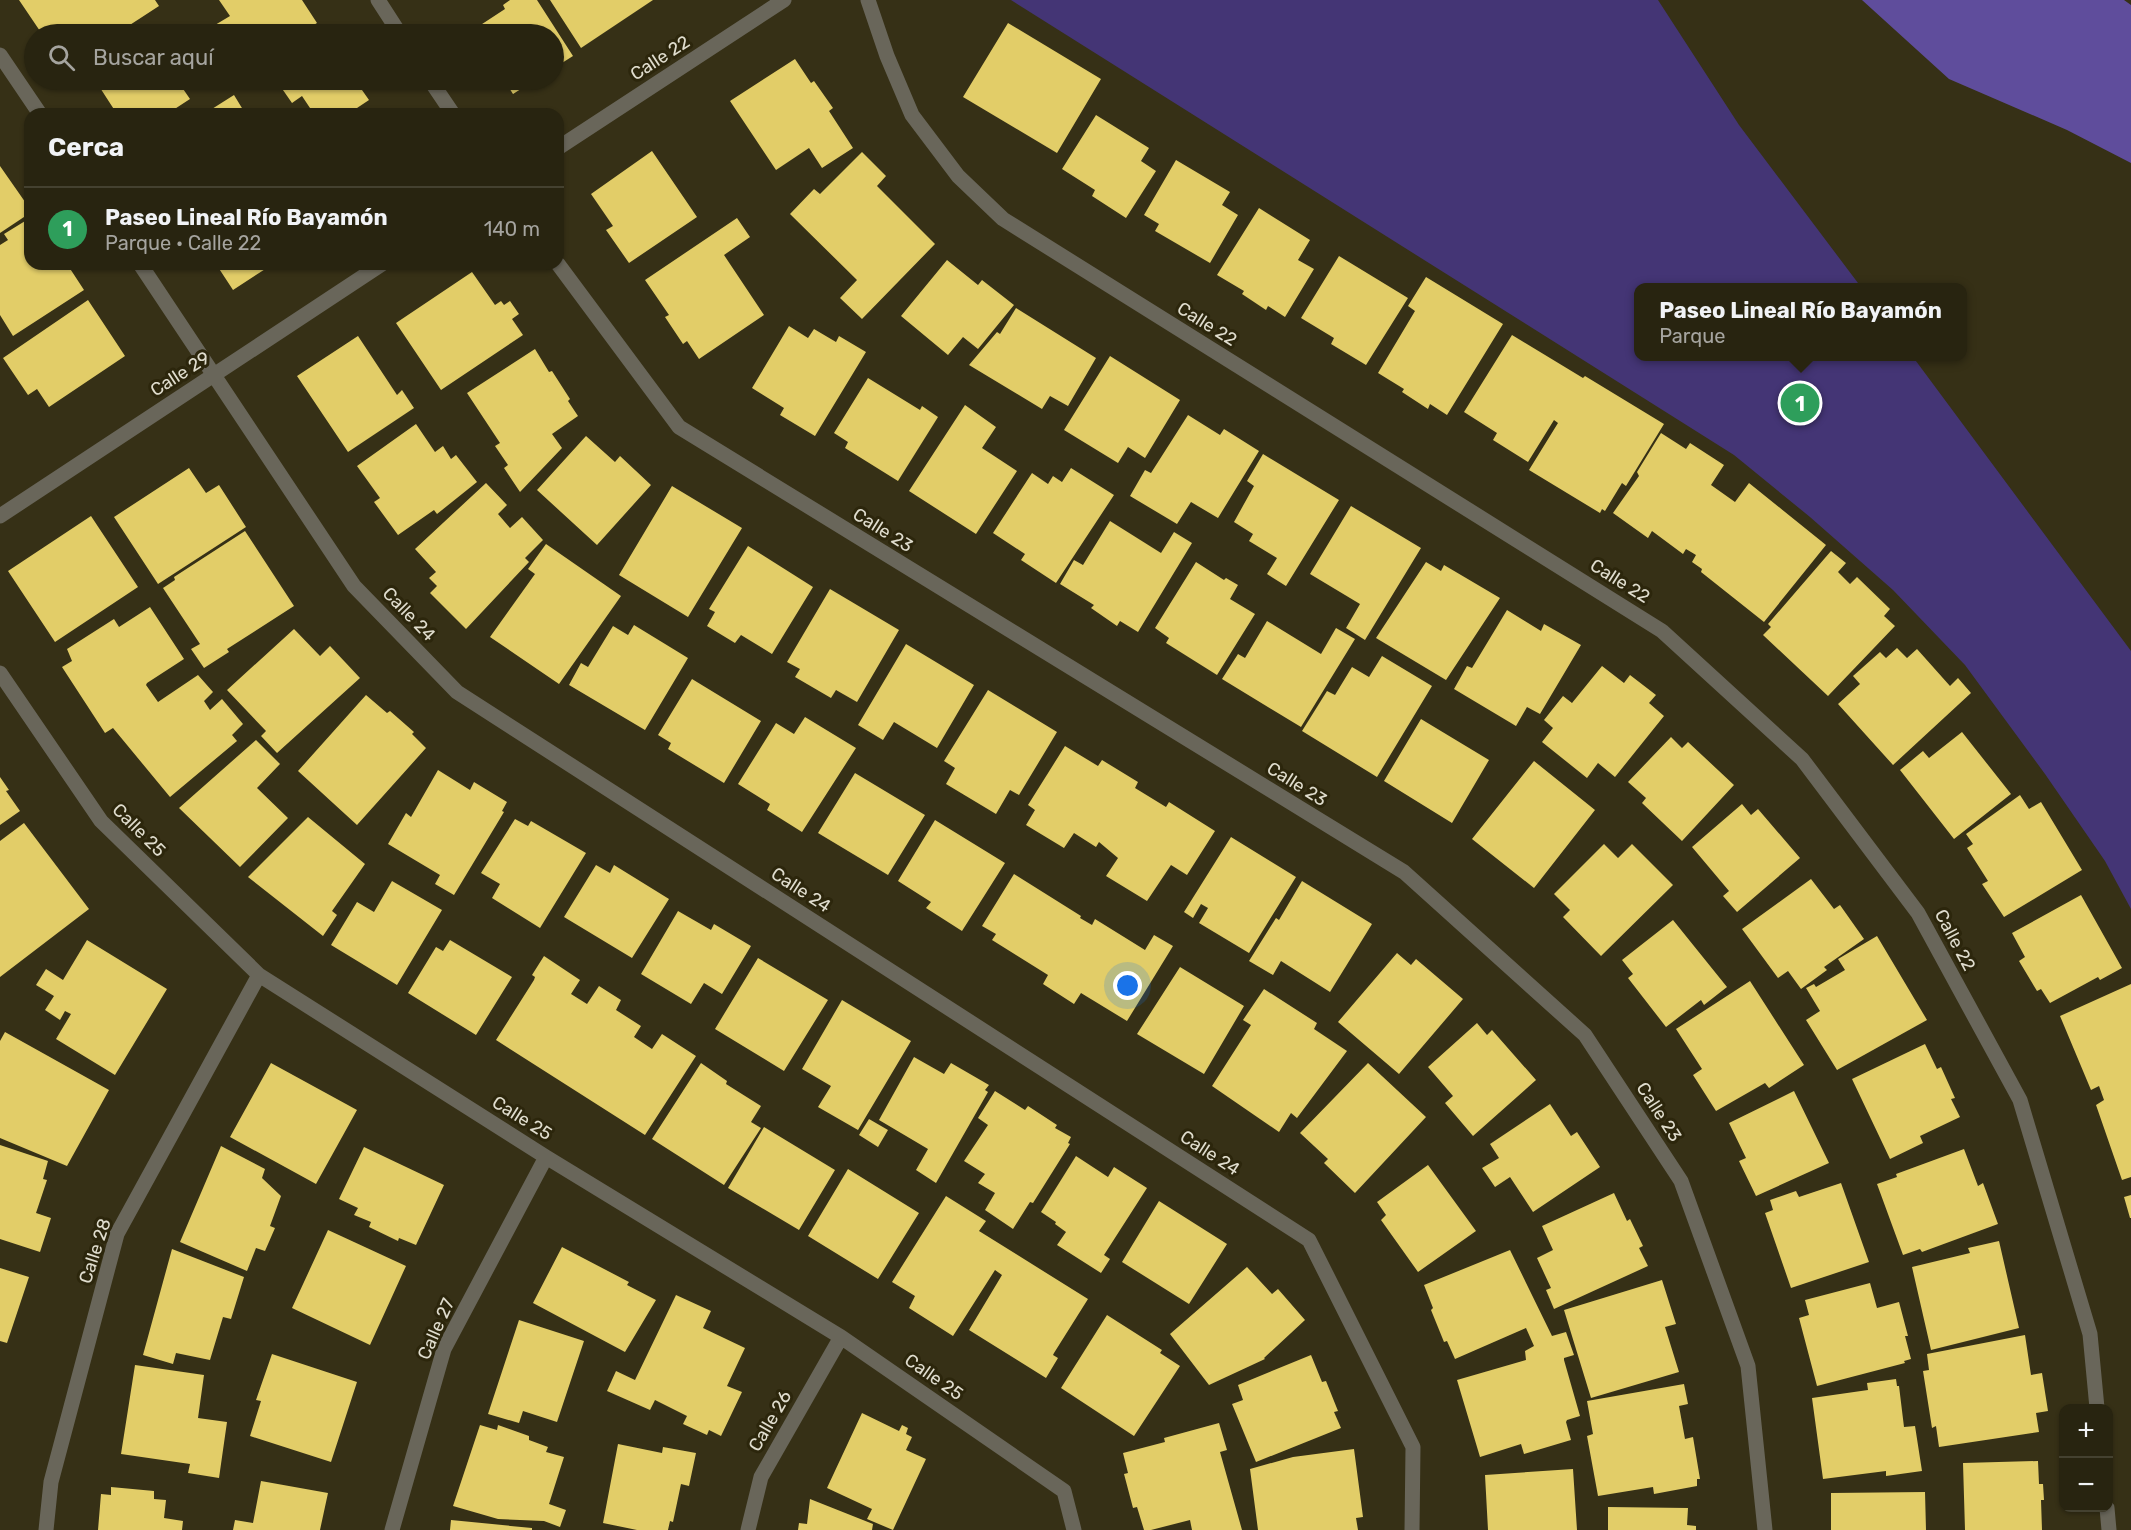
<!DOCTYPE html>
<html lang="es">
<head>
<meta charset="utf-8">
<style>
	body { margin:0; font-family:Rubik,sans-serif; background:#34301e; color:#f1f3f6 }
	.controls { position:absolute; right:18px; bottom:18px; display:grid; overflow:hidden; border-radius:12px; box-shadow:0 2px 4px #0004 }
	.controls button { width:54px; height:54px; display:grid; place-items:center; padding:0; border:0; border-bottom:2px solid #444130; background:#282410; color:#f1f3f6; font:30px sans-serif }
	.you { position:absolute; left:1128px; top:986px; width:21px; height:21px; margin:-15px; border:4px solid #fff; border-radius:50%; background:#1a73e8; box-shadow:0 0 0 9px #1a73e833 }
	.badge { display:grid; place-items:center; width:39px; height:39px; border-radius:50%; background:#b8abf7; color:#fff; font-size:20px; font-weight:700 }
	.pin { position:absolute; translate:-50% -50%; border:3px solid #fff; box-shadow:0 2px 6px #0006 }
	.popup { position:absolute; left:1634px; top:283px; width:333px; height:78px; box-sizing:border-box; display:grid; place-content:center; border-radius:12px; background:#282410; filter:drop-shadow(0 2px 4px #0005); font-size:20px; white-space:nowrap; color:#a5a49f }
	.popup b { font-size:22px; color:#f1f3f6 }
	.popup::after { content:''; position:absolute; left:50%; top:100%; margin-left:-12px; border:12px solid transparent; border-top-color:#282410 }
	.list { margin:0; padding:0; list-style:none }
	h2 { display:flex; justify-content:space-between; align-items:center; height:78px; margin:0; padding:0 24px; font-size:26px }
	h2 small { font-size:20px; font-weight:400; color:#a5a49f }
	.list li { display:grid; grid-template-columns:39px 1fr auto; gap:18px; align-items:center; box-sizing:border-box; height:84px; padding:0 24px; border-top:2px solid #444130 }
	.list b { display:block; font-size:22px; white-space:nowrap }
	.list p { margin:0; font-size:20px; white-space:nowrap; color:#a5a49f }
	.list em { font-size:20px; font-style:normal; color:#a5a49f }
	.icon { flex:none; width:33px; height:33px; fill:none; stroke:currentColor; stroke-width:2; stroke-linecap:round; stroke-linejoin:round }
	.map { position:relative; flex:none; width:2131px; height:1530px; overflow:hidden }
	.search { position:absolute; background:#282410; box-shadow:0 2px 4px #0004; left:24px; top:24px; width:540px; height:66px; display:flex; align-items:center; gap:15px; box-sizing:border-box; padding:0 21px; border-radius:33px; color:#a5a49f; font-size:22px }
	.panel { position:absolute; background:#282410; box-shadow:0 2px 4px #0004; left:24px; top:108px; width:540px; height:162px; border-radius:18px }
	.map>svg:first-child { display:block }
	.green { fill:#443575 }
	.water { fill:#5f4d9c }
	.building { fill:#e2cd68 }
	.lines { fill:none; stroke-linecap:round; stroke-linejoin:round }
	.minor { stroke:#69665a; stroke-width:15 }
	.labels { text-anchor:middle; stroke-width:6; stroke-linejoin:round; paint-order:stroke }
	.street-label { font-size:18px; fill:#e0ddce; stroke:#2c260c }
</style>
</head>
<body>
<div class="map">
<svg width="2131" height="1530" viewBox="0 0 2131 1530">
	<rect width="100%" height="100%" fill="#363016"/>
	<path class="green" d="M1011,0H1658L1739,125L1861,287L1638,288V356L1913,357L2131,651V909L2105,861L2045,774L1965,665L1893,590L1810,517L1734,455Z"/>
	<path class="water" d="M1862,0H2124L2131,5V163L2067,130L1949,79Z"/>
	<path class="building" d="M19,0H155L159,6L116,34H42Z
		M219,0H302L317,23L299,34H200L230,16Z
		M510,0H537L573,56L554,68V34H480L476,28L505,9L503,5Z
		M550,0H653L581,48Z
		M1008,23L1101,79L1057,153L963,97Z
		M154,24L161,34H137Z
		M795,59L811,83L814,81L833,108L829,111L853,148L822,168L809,148L776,170L730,101Z
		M95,80H177L190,99L167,114H117Z
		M276,80H355L369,100L348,114H314L302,96L292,103Z
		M504,80H535L513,94Z
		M234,95L245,113L243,114H204Z
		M1096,115L1149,148L1141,161L1156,171L1126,218L1092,196L1095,190L1062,169Z
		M652,151L697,217L629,263L606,230L613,226L591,194Z
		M862,152L886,176L877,186L935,244L862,319L840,298L857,280L790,214L814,189L820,194Z
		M1176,160L1230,192L1222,205L1238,215L1210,263L1155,231L1159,224L1144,215Z
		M0,166L30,209V213L0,233Z
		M1259,208L1310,240L1298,260L1314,269L1285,317L1268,306L1266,310L1242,294L1244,291L1217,275Z
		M30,218V264H67L84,290L13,336L0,315V245L8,240L4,234Z
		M737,218L750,237L724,255L764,315L699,359L687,341L683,344L665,317L669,315L645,280Z
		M1339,256L1408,298L1366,365L1331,344L1334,338L1301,318Z
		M947,260L978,285L982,280L1014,305L978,349L963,337L948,355L901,316Z
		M216,264H273L233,290Z
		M472,272L495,305L501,301L504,305L510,301L519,314L512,319L523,335L441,390L396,323Z
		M1426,277L1503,324L1447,415L1430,404L1428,409L1402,392L1404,389L1378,373L1415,311L1408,306Z
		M88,300L125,356L49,407L37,389L28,395L3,358Z
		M1016,308L1096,358L1068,406L1050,396L1042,409L969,365L997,332L1000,334Z
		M789,326L808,338L814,329L836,342L839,336L866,352L815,436L780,415L784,408L752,388Z
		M1512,335L1583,378L1585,376L1664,424L1626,486L1622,483L1605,511L1602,509L1600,513L1529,470L1558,423L1554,420L1528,462L1493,440L1497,433L1464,412Z
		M358,336L397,395L402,390L414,408L348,452L297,376Z
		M535,349L549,372L552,371L570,399L568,401L578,416L552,434L562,448L520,492L504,468L508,465L495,446L500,443L467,393Z
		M1110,356L1180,400L1145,458L1128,447L1118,463L1064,430Z
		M868,378L920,410L922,406L938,417L898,481L845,448L848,442L834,433Z
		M965,405L996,427L982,448L1017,471L976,534L909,491Z
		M1188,415L1220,435L1224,429L1259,451L1218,518L1191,502L1177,524L1130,496L1145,470L1151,473Z
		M416,424L435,452L443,446L451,459L456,455L477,482L437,514L434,510L398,535L374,502L380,498L357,466Z
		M1661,433L1686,449L1690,443L1724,465L1711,485L1735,502L1749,483L1826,545L1764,622L1701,572L1702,569L1692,562L1696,555L1686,549L1683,554L1652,531L1648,538L1613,513L1639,476L1637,472Z
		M586,436L615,462L620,456L651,485L597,545L537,490Z
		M1263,454L1339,500L1286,586L1267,574L1277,558L1249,541L1253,534L1234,522L1254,486L1247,481Z
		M189,468L206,493L219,485L246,527L158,584L114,517Z
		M1071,468L1114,495L1056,583L1021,560L1025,554L993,533L1032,473L1048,484L1053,476L1062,482Z
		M486,483L507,505L498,514L510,528L522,517L543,540L525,558L529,562L466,629L430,593L437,586L429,578L436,572L415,549Z
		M672,486L742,528L688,617L619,575Z
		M1351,506L1421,548L1365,640L1346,628L1360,604L1310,574Z
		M91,516L138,587L55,642L8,571Z
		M1110,521L1161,553L1174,532L1192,543L1138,632L1120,621L1117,626L1091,608L1094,605L1060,584L1074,560L1083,565Z
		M245,531L294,606L227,649L229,652L204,668L191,649L200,644L163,588L175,580L174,577Z
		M546,544L621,596L559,684L490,637L535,574L528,569Z
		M748,546L813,587L772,654L741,635L735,643L707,626L715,612L709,609Z
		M1831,551L1846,563L1838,572L1850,584L1857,577L1890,609L1884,616L1895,626L1828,696L1763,635L1771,627L1768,624Z
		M1196,562L1224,580L1226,578L1238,585L1230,599L1255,614L1217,675L1166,643L1169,638L1155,628Z
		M1426,562L1441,571L1444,565L1500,598L1446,680L1376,638Z
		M830,589L899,630L857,702L836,690L831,698L795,677L800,669L787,662Z
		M150,607L184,659L147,683L146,685L158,702L198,675L213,692L204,701L210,710L222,699L243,724L232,735L237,741L170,797L113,728L105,733L62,667L72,661L67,649L114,619L119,627Z
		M1507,610L1541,631L1544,624L1581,645L1540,714L1527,707L1516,726L1454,689L1467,666L1472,668Z
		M1267,621L1321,654L1336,628L1355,639L1301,727L1222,679L1238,654L1245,658Z
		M634,625L688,658L645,730L569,685L581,663L588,667L613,626L628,635Z
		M294,629L320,656L330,646L360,678L277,753L261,736L266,731L227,690Z
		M906,644L974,685L937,748L894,722L883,740L858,725Z
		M1897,648L1907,658L1917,649L1950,686L1958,678L1971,693L1893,765L1838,704L1860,684L1853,676L1880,652L1886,658Z
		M1382,656L1432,686L1377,777L1302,731L1327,691L1335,695L1352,667L1369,677Z
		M1602,666L1624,683L1630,675L1656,695L1649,703L1664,716L1615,777L1598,763L1587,778L1542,742L1553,728L1544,720L1563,696L1572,703Z
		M692,679L761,721L724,783L668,749L671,743L658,735Z
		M988,690L1057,732L1019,795L1010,790L996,814L946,784L955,768L944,761Z
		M366,695L387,713L390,711L414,732L412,734L426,748L357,825L298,771Z
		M805,717L856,748L802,832L767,810L770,804L738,784L776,723L794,734Z
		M1421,719L1489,760L1452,823L1384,781Z
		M1962,732L2011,794L1954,839L1900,770L1923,751L1929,758Z
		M1671,737L1682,748L1688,742L1734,785L1682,841L1642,803L1646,798L1628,782Z
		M256,740L280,764L257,788L288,818L240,867L179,808Z
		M1065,746L1098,766L1102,760L1138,782L1135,788L1166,807L1169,802L1215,831L1187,875L1171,865L1147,901L1106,876L1118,858L1099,842L1096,847L1074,833L1064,848L1026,825L1035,810L1028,805Z
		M1534,761L1595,810L1534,888L1472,839Z
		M438,770L470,790L474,782L507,802L502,811L504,812L454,895L435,884L440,875L388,844L406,813L411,817Z
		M855,773L925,815L888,875L818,833Z
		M0,777L9,790L6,791L20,811L0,825Z
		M2020,795L2029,809L2041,802L2082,870L2004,917L1982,884L1988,881L1967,848L1973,844L1966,834Z
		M1742,804L1751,815L1758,809L1800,858L1737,912L1723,896L1729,891L1692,847Z
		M308,817L365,864L332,911L337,915L323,936L248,877Z
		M515,819L528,826L531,821L586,853L540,928L492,898L500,884L481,873Z
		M935,820L1005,863L962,931L926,908L931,902L898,881Z
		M24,823L89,909L0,977V841Z
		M1231,837L1296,877L1249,953L1199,923L1208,908L1201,904L1193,918L1184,912Z
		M1604,844L1618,858L1632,844L1673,885L1601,956L1563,917L1570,910L1554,894Z
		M596,865L610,873L614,865L669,899L632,958L564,917Z
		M1014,874L1081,916L1080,918L1092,925L1095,919L1145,950L1154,935L1173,946L1127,1021L1081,993L1074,1004L1043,984L1048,975L992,940L996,934L982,926Z
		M1811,879L1834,909L1840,905L1864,939L1824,967L1827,970L1801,989L1788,971L1778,978L1742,929Z
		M392,881L442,910L397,985L331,945L357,902L374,912Z
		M1302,881L1372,924L1330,992L1281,961L1273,975L1249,961L1276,918L1279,920Z
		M2081,895L2122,968L2100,980L2098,977L2050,1003L2041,989L2037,991L2019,961L2025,957L2012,933Z
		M678,911L711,930L714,924L751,946L722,994L704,983L691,1004L641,974Z
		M1673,920L1727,987L1704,1005L1701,1000L1666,1027L1628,978L1633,974L1622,960Z
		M1877,936L1927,1020L1837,1070L1806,1020L1820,1011L1806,988L1814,984L1816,987L1845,970L1838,959Z
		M87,940L167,989L115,1075L56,1039L71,1014L65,1011L60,1020L45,1010L54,996L36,985L46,969L63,980Z
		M450,940L512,977L476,1035L408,993L436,947L443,951Z
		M1397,953L1411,965L1416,959L1463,999L1399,1074L1338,1022Z
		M544,956L580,980L571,994L587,1004L599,986L621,1000L616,1010L641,1026L634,1037L652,1049L662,1034L696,1056L645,1135L496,1040L534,980L535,977L532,975Z
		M758,958L828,1000L784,1071L715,1029Z
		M1180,967L1244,1006L1204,1074L1137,1034Z
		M1750,981L1804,1065L1769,1088L1765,1083L1716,1111L1693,1075L1702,1069L1676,1029Z
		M2131,984V1177L2122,1180L2096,1105L2104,1100L2099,1086L2091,1090L2060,1016Z
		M1264,989L1317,1023L1314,1029L1347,1051L1297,1118L1291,1113L1279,1132L1212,1086L1251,1025L1243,1020Z
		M842,1000L911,1041L858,1130L818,1107L831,1086L802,1069Z
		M1477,1023L1487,1035L1492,1030L1536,1080L1473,1136L1445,1103L1453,1096L1428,1067Z
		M5,1032L109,1090L67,1166L0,1138V1041Z
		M1925,1044L1937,1069L1941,1067L1955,1098L1951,1099L1960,1117L1920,1136L1923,1143L1890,1159L1852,1079Z
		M914,1057L944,1074L951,1063L989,1085L985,1090L988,1092L936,1183L916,1170L928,1149L879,1120Z
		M271,1063L357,1110L316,1184L230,1137Z
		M701,1063L727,1081L726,1084L761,1106L751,1122L761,1128L724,1185L652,1139Z
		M1368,1063L1426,1117L1355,1193L1324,1163L1328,1159L1300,1133Z
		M995,1091L1025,1110L1028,1106L1057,1125L1055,1128L1071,1137L1068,1143L1070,1144L1033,1203L1030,1202L1013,1229L985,1210L995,1193L978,1183L985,1174L964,1161L988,1125L978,1118Z
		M1794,1091L1829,1163L1756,1196L1739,1161L1746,1158L1729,1123Z
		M1550,1104L1571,1136L1577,1132L1600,1167L1533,1212L1510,1177L1495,1187L1482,1168L1499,1158L1490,1144Z
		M869,1119L888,1130L878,1147L859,1135Z
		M764,1127L835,1170L799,1230L728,1188Z
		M0,1145L48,1161L43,1179L47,1180L36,1213L51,1218L40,1252L0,1239Z
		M221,1146L265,1169L262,1178L281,1196L270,1226L275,1228L265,1251L256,1248L247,1271L180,1242Z
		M364,1147L444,1185L416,1245L399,1238L398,1241L369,1227L371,1222L354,1215L358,1208L339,1199Z
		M1964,1149L1978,1186L1983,1183L1998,1224L1922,1252L1920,1249L1903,1255L1877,1184L1897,1177L1896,1174Z
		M1076,1156L1108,1177L1114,1167L1147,1188L1104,1255L1110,1259L1101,1273L1057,1245L1066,1232L1055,1224L1056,1222L1041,1212Z
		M1428,1165L1476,1231L1418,1272L1381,1220L1386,1215L1377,1202Z
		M848,1169L919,1213L878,1279L808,1236Z
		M1841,1183L1869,1262L1791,1288L1765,1213L1773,1210L1770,1200L1796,1191L1799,1197Z
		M1614,1193L1627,1221L1630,1219L1643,1246L1639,1248L1648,1266L1554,1309L1546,1290L1551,1288L1537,1258L1553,1250L1542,1226Z
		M2131,1195V1218H2130L2124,1197Z
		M946,1196L986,1221L979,1231L1088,1299L1054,1353L1053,1355L1058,1358L1046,1378L969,1330L1002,1275L995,1270L953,1336L909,1308L915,1296L892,1282Z
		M1159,1201L1227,1244L1189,1304L1122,1262Z
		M328,1230L406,1266L370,1345L292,1308Z
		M1999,1241L2019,1328L1931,1350L1912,1267L1970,1253L1968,1248Z
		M562,1247L629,1282L627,1285L656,1300L625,1352L533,1303Z
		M172,1249L244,1277L231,1319L223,1317L210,1360L176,1353L173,1364L143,1355Z
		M1510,1250L1552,1336L1566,1332L1574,1355L1564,1358V1360L1580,1416L1567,1420L1566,1422L1571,1440L1524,1454L1521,1444L1480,1457L1457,1380L1526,1360L1525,1351L1534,1346L1526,1328L1455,1359L1447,1341L1444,1342L1431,1310L1433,1308L1424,1285Z
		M1247,1267L1272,1294L1278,1289L1305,1320L1264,1358L1265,1359L1209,1385L1170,1334Z
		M0,1268L29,1277L7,1343L0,1341Z
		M1662,1280L1676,1324L1665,1327L1679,1372L1591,1398L1564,1310Z
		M1870,1283L1877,1308L1899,1302L1908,1336H1905L1911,1359L1904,1361L1905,1363L1817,1386L1799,1318L1809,1315L1805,1300Z
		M676,1295L711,1311L703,1328L745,1348L727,1386L742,1392L721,1436L709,1430L707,1435L683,1424L687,1416L655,1400L650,1410L607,1391L616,1371L635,1380Z
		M1107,1315L1162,1350L1160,1353L1180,1366L1134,1436L1061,1388Z
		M519,1320L584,1341L557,1422L523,1411L519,1423L488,1414Z
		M2025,1335L2031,1375L2042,1373L2048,1411L2036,1413L2039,1432L1939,1447L1936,1426L1932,1428L1923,1371L1929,1370L1927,1354Z
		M272,1354L357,1382L331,1462L250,1436L261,1401L256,1400Z
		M1311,1355L1322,1382L1326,1381L1338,1411L1334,1412L1341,1428L1256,1462L1232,1404L1243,1400L1238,1385Z
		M135,1365L204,1375L198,1418L227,1422L219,1478L188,1473L190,1464L121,1454Z
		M1896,1379L1897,1386H1899L1904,1427L1915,1426L1922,1471L1886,1476V1471L1823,1479L1812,1398L1868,1390L1867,1383Z
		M1684,1384L1688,1404L1679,1406L1685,1439L1693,1437L1700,1479H1697V1486L1654,1494L1653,1487L1598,1496L1587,1436L1593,1434L1587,1401Z
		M862,1413L899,1431L902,1425L908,1428L906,1434L912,1437L906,1450L926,1459L893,1530L867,1519L872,1509L827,1488Z
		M1219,1423L1227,1450L1220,1452L1242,1530H1192L1190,1520L1151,1530H1144L1137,1507L1133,1508L1124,1474L1128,1473L1123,1453L1165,1442L1164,1438Z
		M480,1425L497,1430L498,1425L529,1436V1440L548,1447L546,1452L564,1457L549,1504L566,1510L560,1527L544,1521L498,1519L453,1506Z
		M618,1444L662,1453L663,1447L696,1453L689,1486L681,1484L673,1522L670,1521L668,1530H637L603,1523Z
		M1354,1449L1363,1517L1356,1518L1358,1530H1258L1250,1469L1293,1457Z
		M2038,1461L2039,1484H2043L2044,1500H2041L2042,1530H1965L1963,1463Z
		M1573,1469L1577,1530H1488L1485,1475Z
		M261,1481L328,1493L320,1530H233L235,1520L253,1523Z
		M111,1487L154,1491V1499L166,1500L164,1518L183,1521L182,1530H98L101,1494L111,1495Z
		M1925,1492L1926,1530H1831V1493Z
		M810,1499L873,1524L872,1530H798L799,1523L807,1524Z
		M1608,1507L1688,1508L1687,1525L1696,1526V1530H1608Z
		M451,1520L532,1528V1530H450Z"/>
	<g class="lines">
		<path class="minor" d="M378,0L400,34
			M868,0L887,56L912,115L958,176L1003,219L1662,631L1802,759L1918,913L2020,1100L2090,1334L2097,1408
			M0,55L40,114
			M430,80L453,114
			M558,148L784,0
			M140,264L354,586L457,692L1309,1240L1413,1447L1412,1530
			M558,264L679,427L1404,872L1585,1035L1681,1181L1748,1366L1765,1530
			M0,516L382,264
			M0,673L101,821L259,975L546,1157L841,1337L1064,1491L1074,1530
			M2107,1508L2109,1530
			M46,1530L51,1482L117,1234L259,975
			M392,1530L444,1349L546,1157
			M748,1530L761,1477L841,1337"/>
	</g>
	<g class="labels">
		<g class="street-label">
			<text transform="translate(660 58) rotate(-33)" y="6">Calle 22</text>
			<text transform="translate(1207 324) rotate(32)" y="6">Calle 22</text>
			<text transform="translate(180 374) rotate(-33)" y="6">Calle 29</text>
			<text transform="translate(883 530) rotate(32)" y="6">Calle 23</text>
			<text transform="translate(1620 581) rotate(32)" y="6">Calle 22</text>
			<text transform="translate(409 614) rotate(46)" y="6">Calle 24</text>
			<text transform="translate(1297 784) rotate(32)" y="6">Calle 23</text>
			<text transform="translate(139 830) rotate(45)" y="6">Calle 25</text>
			<text transform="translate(801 890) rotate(33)" y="6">Calle 24</text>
			<text transform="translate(1955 940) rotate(62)" y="6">Calle 22</text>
			<text transform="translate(1659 1112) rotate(57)" y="6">Calle 23</text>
			<text transform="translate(522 1118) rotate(32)" y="6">Calle 25</text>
			<text transform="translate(1210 1153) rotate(33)" y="6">Calle 24</text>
			<text transform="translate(95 1251) rotate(-72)" y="6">Calle 28</text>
			<text transform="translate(436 1329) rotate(-66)" y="6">Calle 27</text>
			<text transform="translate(934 1377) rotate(35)" y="6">Calle 25</text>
			<text transform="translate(770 1421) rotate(-60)" y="6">Calle 26</text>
		</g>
	</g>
</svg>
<div class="controls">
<button>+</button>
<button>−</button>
</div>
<div class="you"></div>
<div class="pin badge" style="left:1800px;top:403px;background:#2e9e5b">1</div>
<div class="popup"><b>Paseo Lineal Río Bayamón</b>Parque</div>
<div class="search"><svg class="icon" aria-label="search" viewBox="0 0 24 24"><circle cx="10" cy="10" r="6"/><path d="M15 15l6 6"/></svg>Buscar aquí</div>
<section class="panel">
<h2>Cerca<small></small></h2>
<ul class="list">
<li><span class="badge" style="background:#2e9e5b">1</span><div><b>Paseo Lineal Río Bayamón</b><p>Parque · Calle 22</p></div><em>140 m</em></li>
</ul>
</section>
</div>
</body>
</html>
